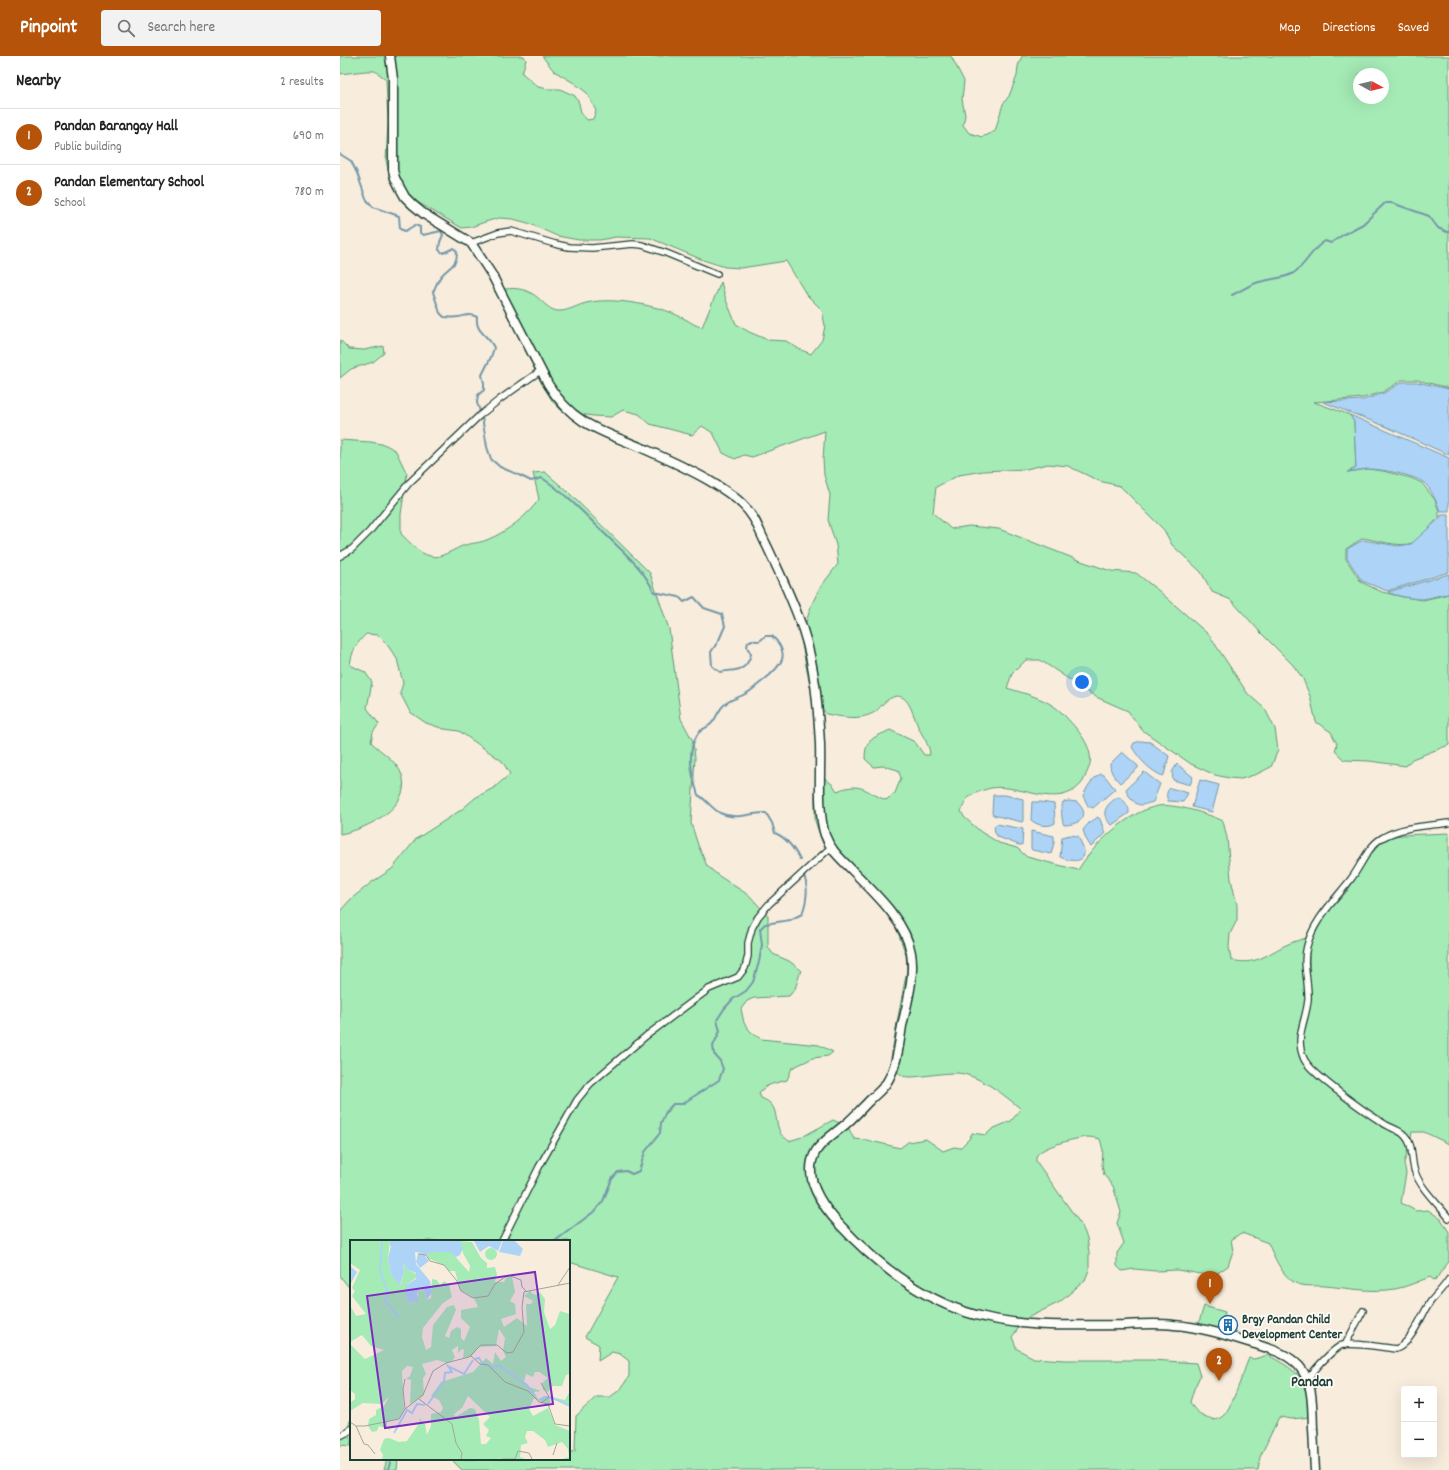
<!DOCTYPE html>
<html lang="en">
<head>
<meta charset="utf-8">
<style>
	body { margin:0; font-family:Dekko,sans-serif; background:#f2f2f2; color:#222 }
	.controls { position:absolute; right:12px; bottom:12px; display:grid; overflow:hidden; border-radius:4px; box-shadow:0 4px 16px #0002 }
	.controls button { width:36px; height:36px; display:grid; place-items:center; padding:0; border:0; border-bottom:1px solid #e0e0e0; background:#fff; color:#222; font:20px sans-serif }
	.compass { position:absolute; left:1013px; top:12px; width:36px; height:36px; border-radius:50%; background:#fff; box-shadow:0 4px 16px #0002; rotate:98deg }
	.you { position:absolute; left:742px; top:626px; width:14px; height:14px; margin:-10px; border:3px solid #fff; border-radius:50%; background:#1a73e8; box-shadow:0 0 0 6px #1a73e833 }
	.badge { display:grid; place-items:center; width:26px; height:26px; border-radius:50%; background:#b45309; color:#fff; font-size:13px; font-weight:700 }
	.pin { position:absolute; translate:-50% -33px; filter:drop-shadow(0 1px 2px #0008) }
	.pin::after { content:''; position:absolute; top:21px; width:14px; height:12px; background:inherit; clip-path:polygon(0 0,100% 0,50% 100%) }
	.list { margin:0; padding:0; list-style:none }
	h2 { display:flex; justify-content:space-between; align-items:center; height:52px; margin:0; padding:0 16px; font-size:17px }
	h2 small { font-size:13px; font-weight:400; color:#767676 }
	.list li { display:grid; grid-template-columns:26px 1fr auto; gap:12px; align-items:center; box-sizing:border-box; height:56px; padding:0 16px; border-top:1px solid #e0e0e0 }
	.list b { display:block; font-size:15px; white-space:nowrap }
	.list p { margin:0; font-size:13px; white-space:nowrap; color:#767676 }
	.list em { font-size:13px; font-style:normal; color:#767676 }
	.icon { flex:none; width:22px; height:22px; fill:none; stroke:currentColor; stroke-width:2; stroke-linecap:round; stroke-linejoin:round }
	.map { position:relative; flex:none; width:1109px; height:1414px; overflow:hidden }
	header { display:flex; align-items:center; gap:24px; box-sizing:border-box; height:56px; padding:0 20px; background:#b45309; color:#fff }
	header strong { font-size:19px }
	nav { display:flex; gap:22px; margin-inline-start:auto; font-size:14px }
	.search { width:280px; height:36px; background:#f2f2f2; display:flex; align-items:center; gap:10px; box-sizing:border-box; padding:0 14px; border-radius:4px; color:#767676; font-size:15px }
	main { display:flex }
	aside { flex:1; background:#fff }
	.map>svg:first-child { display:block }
	.green { fill:#a5ebb6; stroke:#629475; fill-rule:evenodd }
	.water { fill:#add3f6; stroke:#7497a8 }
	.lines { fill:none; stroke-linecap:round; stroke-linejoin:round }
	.stream { stroke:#7497a8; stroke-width:2 }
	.street-casing { stroke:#1f3d34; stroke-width:8 }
	.secondary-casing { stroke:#1f3d34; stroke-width:11 }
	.street { stroke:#fdfcf7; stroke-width:5.5 }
	.secondary { stroke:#fdfcf7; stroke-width:8 }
	.labels { text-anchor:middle; stroke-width:3.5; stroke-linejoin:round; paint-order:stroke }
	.poi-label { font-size:13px; font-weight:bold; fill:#1f3d34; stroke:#fdfcf7; text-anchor:start }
	.quarter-label { font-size:15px; font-weight:bold; fill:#1f3d34; stroke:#fdfcf7 }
	.inset-river { fill:none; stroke:#add3f6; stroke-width:2 }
	.inset-road { fill:none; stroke:#a1a799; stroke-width:1 }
	.view { fill:#7b2cbf; fill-opacity:0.15; stroke:#7b2cbf; stroke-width:2 }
	.inset-edge { fill:none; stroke:#1f3d34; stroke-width:2 }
</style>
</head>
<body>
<header>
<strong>Pinpoint</strong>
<div class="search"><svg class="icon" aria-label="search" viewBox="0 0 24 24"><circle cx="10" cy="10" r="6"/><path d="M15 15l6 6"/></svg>Search here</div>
<nav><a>Map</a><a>Directions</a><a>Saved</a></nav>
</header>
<main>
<aside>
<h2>Nearby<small>2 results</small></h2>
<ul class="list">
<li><span class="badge">1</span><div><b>Pandan Barangay Hall</b><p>Public building</p></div><em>690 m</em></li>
<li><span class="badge">2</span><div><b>Pandan Elementary School</b><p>School</p></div><em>780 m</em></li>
</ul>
</aside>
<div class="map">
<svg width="1109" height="1414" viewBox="0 0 1109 1414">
	<rect width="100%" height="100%" fill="#f8eddc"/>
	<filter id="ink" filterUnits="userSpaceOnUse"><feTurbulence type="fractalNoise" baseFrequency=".025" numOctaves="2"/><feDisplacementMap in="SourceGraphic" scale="8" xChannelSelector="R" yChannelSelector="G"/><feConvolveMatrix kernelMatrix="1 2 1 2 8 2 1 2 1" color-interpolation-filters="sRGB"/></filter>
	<g filter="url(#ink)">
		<path class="green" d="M0,0H184L186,4L182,17L198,31L209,33H220L235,40L239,47L241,57L247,64L253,63L256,55L247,37L234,27L214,15L202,0H611L624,25L622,43L625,59L623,69L629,77L642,81L655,75L663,48L669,40L677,20L678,10L682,0H1109V332L1077,324H1062L1043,336L1023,342L974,346L1010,359L1014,366L1016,412L1008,416L1028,413L1043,415L1071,422L1082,427L1095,444L1099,455V461C1091,469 1082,482 1072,487C1061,492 1035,484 1023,482L1006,493V503L1021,526L1042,536L1063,541L1083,544L1109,538V689L1072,703L1066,710L1029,705L1004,704L995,695L997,688L991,676L976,666L970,640L962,621L952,608L921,577L891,544L872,536L861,516L832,489L824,474L780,430L759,425L728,410L708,408L686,413L643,415L619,419L596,431L593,457L611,473L629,470L659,473L738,504L771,515L796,517L819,535L869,579L908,638L925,653L935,673L938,694L931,711L917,718L901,723L889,722L875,719L851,708L802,674L788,655L756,641L700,604H686L672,618L667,632C689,639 710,643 726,661C739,675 757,695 748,714C746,718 744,725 741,728C717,755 680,727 651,732C642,734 632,738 626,744C624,747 623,752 621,755L624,761L641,776L659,787L677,792L687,801L738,814C753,789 789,755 818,750C833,747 869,758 883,765L887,782L891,823L897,849V864L890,878L889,891L891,904C916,910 925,899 946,889C954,885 963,883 970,881L977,869L1008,834L1029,800L1043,785L1048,781L1062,779L1109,777V1088L1084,1076H1072L1070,1087L1064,1107L1066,1117L1061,1147L1076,1155L1088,1154L1101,1163L1109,1176V1206L1102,1214L1095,1225L1090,1221C1079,1225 1067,1231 1055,1233C1032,1237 1008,1232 985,1230C974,1229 962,1232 952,1225C940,1216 934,1200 928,1187L902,1177L891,1183L893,1195L888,1210L873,1220L837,1214L816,1215L794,1213L782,1215L777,1210V1197L784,1187L777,1167L781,1156L773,1130L764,1119L762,1109L763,1094L760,1083C756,1082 751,1081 747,1081C737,1082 703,1090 697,1099C696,1101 696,1103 696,1105L742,1170L747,1182L749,1196V1214L745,1224L720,1246L685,1263L672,1281L677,1293L694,1302L725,1304H812L856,1307L860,1320L854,1333L850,1346C855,1357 863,1360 875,1364C877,1363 881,1362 883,1360C893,1350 903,1316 909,1302L914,1303L928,1299C942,1307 957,1314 965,1329C969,1338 969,1351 970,1361L952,1363L939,1361L920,1401L918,1414H122L111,1403H229V1397L235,1395L236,1360L256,1341H270L281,1333L289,1320V1305L280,1298L272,1296L258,1305L259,1289L245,1281L278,1221L229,1206V1185H11V1234L0,1220V855L11,843L32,826L52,813L76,783L121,754L135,742L155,731L170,718L162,705L119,675L104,673L86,667L70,656L60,637L63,627L57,603L46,587L38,579L26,578C16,588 12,595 10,609L25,616L32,626L27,652L39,668L33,676L31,686C42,697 56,704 62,719C73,751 25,774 0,778V384L31,386L46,389L56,395L67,418L61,458V478C70,486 78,497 90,500C100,504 115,492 125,489C132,487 141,487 149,483C166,476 189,459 199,443L193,417L205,416L228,436L310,517L329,573L341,663L353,685L355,702L351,767L358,789L367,810L379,820L410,840L428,860V891L433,898L449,905L461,914L455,933L449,940L414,942L407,945L401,953L404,967L411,976L421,983L479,989L493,996L488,1000L473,1002L452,1012L447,1024C437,1027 425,1028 419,1037L421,1042C440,1049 433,1061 440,1076C441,1080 446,1082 449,1085L462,1081L493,1064L508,1071L514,1083L527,1084L560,1092L568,1086L586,1083L603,1095L614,1091L620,1092L629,1083L632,1077L646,1079L652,1073L671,1065L681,1053C664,1039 646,1024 624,1018C608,1014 573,1024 563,1020C558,1017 554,1012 550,1008L557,966L567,914L566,899L556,871L548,857L483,788L475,765V739L478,721L481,719L493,729L497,735C522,725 525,736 546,744L555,737L561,722L558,714L543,710L534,711L525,703C525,682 534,682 550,674L575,686L584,699H590C590,688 581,679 577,668C571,653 566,630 546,645C542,648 539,653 535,656C520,665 502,661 486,658L475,641L470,631L461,583L471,550L479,533L498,508L496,489L488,464L490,439L484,419L483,403L485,375L412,401L404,399L395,403L383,397L373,377L362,370L352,379L310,368L299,358L283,354L271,361L253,360L222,355L213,346L203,330L156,235C171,231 184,231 197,241C203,246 211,256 220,255C228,255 238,249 246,247C265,242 295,246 313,251C324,253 335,258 345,263C351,266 355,270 362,271L381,226L386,244L396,268L409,276L428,284L446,285L459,293L471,298L482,284L485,270L482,254L466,238L446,205L401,212L385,211L363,204L310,182L276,181L260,184H239L217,180L188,167L173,163L159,162L145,166L131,171L122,172L79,147L62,133L55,123L50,124L46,104L48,66L46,23L35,15H25L0,18ZM1019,18H1043V42H1019Z
			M0,284L9,293L24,294L43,290L44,297L33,306L11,313L0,322Z
			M864,1250L885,1256L880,1275L858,1269Z
			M11,1363V1390L0,1389V1380L6,1374Z
			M47,1403H58L57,1414H44Z"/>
		<path class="water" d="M1062,326H1077L1109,333V399L1047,371L983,346L1023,344L1044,337Z
			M1010,359L1109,402V455H1100C1096,445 1091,432 1083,426C1073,419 1041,413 1029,413C1022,413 1014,415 1007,416L1016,412L1014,366Z
			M1101,459H1109V516L1047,535L1022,525L1007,502V493L1023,484L1058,490L1071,488L1100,462Z
			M1109,518V538C1100,538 1092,542 1083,543C1074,543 1055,540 1048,536Z
			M801,685L810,686L829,700L824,719L823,720C810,715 799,703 792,691L794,687Z
			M782,696L798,710V712L780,727C774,721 770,716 770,708Z
			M837,708L853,721L850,729L833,724L832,716Z
			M804,716L820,728L813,746C802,749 798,752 791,742C788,739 787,737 786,733Z
			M761,718L764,719L775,733L753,752L748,750L743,740C747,731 752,722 761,718Z
			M860,724L879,729L872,756L852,751Z
			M830,732L848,737L843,746L828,745C826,740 826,736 830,732Z
			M653,739H665L683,743V765L682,766L653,759L652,757Z
			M779,741C784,744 790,751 789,757L772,769L770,768C768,765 766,762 765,759C763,752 773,743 779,741Z
			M729,745L737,746C739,748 742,752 743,754C747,766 731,769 724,769C721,763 721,752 723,746Z
			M692,746H701L714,748L715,767C708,772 696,769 691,764Z
			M758,761L760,763L765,777L751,791L746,783L743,774L749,767Z
			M657,768L683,773L682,789H679L658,781L655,777L654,770Z
			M691,775L714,780V787L711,798L692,794L691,792Z
			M730,779L738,780C740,785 744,791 744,796C745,809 726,804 720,801L722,781Z"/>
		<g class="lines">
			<path class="stream" d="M0,98L11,105L17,117L26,143L33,151L59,160L60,173L65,175L75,169L80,171V177L83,179L101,175L103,179L100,186L99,194L103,197L114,192L117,196C117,210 110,210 102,219C98,223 96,230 93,236L100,257L104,261C108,261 113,262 118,261C126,260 129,257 137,261C135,277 149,279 154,292L151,301L142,319L144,327V334L138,339L137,347L142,361L147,391L151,403L160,411L181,420L191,425L202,422C225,437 243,456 263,476C282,495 303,511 314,536L339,541L344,546L354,541L364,552L382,558L385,570L379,584L371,596L372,610L380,616C396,613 406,617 411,598L407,591L408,586L412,584C419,586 421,585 425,580H432C452,599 441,610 424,624C418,628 413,634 407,637C399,642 389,643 383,650C378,655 376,663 371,668C367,672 360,673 357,679C346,697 352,720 358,739C366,743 371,752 380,757C397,765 410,756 426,757L432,767L435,777C447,782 454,792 460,804
				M892,239C900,235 908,230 916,227C928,223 941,223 952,218C966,210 971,193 985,185L991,187L1004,178L1023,168L1045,147H1052L1089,160L1098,172L1107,176H1109
				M215,1185L256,1154L263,1145L272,1123L278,1116L286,1115L292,1118L299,1115L305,1096L320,1077L321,1067L326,1056L333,1048H342L379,1024L383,1013L380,1005L374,998L373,990L380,975L377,964L384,953L393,943L406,935L413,926L419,906L422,889L420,873L425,868L450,864L462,858C467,845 469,833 464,819
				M48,1414L51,1403"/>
			<g class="street-casing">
				<path id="street" d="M131,187L158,177L171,175L215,188L229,191L252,192L293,188L302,189L326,197L377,218
					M0,500L12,493L29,476L69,427L139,360L159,344L200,315
					M1109,767C1087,770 1062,770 1042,782C1028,790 1021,810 1011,823C995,844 974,863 967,890C962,908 969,926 968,944C966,966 954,981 964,1003C971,1018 1027,1057 1043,1067C1049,1071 1056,1073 1062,1077C1075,1087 1070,1103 1075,1116C1081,1133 1098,1148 1109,1162
					M162,1185L199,1111L237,1044L250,1028L306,980L369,933L398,921L405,912L408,900V887L412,872L418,861L429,848L490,792
					M1005,1289L1023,1255
					M967,1323C977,1312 987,1298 1000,1290C1009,1285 1045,1292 1056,1293C1072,1287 1081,1259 1091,1245C1097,1238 1104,1231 1109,1223
					M0,1380L8,1376L11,1373"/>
			</g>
			<g class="secondary-casing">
				<path id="secondary" d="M50,0L53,23V114L55,122L60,132L65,141L73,149L84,158L131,187L152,219L208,328C234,371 266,376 309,395C329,404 349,413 368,424C380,431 392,438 402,448C416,461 418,473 427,490C440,518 453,544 463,574C475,610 478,650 480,688C481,715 477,754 485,779C490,793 499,801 509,811C531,834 566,864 571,897C575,921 567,947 562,970C559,989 557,1010 547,1026C543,1033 536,1038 530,1044C522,1052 515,1060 507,1067C497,1076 483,1084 476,1095C461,1121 483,1151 500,1169C538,1210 589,1249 644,1261C690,1272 738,1269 785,1269C801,1268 818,1267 834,1269C862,1271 889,1280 915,1288C930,1293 947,1297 959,1310C974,1327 972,1351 973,1373C974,1386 974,1400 975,1414"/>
			</g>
			<use href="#street" class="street"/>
			<use href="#secondary" class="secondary"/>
		</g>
	</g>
	<defs>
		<g id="building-ring" transform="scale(1)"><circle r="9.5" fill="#fdfcf7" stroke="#1f6fb2" stroke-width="1.5"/><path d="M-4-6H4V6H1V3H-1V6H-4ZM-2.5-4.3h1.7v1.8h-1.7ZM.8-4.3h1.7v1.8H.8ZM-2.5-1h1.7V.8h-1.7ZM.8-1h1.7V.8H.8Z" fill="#1f6fb2"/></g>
	</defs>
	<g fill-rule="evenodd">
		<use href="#building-ring" x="888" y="1269"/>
	</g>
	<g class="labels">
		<g class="poi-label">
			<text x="902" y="1267">Brgy Pandan Child<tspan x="902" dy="15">Development Center</tspan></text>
		</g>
		<g class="quarter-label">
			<text x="972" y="1330">Pandan</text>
		</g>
	</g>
	<g transform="translate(10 1184)">
		<rect width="220" height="220" fill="#f8eddc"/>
		<path d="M0,1H40L38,19L41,35L51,44L54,31L53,23L58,30L66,34V38L56,45V56L60,65L62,61L67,60L68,52L71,50L75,52L77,60L81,58L82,39L87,40L90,45L94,41L99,45L102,57L92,64L73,88L72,97L76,110L81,107L83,85L97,67L104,65L106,70L95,96L99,98L101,91L107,87L111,89V98L114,101L120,87L111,78V70L128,67L124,58L110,50L105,31H99L95,26L78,18L77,14L80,12H101L119,32L120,26L113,13L110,1L122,2L131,18L137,23V28L145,27L147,34L145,42H154L157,36L162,37L165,52L160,61L165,64L166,74L151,79L154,87L167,78L177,86L176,64H181L183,61L174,56L181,50V53L186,55L190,52L195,59L194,72L200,89L205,85L210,71L220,74V134L216,135L212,146H203L198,152L193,150L192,143L198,138L189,132H185L183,137L176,134L174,142L179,147L191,151L184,152L188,159L196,156L215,160L220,151V176L219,165L207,160L200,159V166L184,158L179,169L183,176L198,168L205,185L220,191V219H212L219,217L218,209L212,202L198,207L195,200L183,191H177L175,197L178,203L171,205L170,217L175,219H32L33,215L30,210L34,199L39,198L49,202L57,201L70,182L69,178L75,184L77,195L81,186V174L91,172L93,168L89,160L81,156L91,142L123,132L136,118L143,124L145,112L151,121L156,117L153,111L155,98L149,89L146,106L129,107L121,117L113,118L114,110L112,109L108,113V106L102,110L105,117L102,121L97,123L87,120L72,124L76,134L73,138L74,155L60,164L61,140L56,139L60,136L63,127L57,126L52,131L54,170L50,178L37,182V187L41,190L29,186L27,191L22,192L18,186L19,179L26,175V170L34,166L39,157L31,164L13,163L0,171V163L5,159V154L0,150V104L15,119L34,110L21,106L12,95L0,102V65L6,76L16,74L2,56L5,51L2,48L10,30L0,23ZM118,156L140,177L133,184L139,190L136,196L141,198L136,204H131L129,180L125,169L120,168L107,176L103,175L112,168ZM135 14a6 6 0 1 1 12 0a6 6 0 1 1-12 0Z" fill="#a5ebb6" fill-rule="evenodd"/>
		<path d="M40,1H110L113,8L110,15L106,17L100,12H81L75,16L79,21L70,28L66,22L68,14L72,13L65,12L66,24L80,41L82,52L77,60L75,52L71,49L67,53L68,61H62L60,65L56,56V45L66,39V33L58,30L53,23L54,32L50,45L41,35L38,19L41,6L61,7L40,6ZM124,1H152L148,11L139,6L130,12ZM153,1H165L173,9L170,16L149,12ZM0,26L7,32L0,45Z" fill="#add3f6"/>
		<path class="inset-river" d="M32,1L30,31L38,53L35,60L49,78M125,119L129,118L132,123L143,127L150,126L177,145L184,155M190,161L194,157L203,158L220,166M78,164L94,141L95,133L102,132L98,126L114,134L123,120M44,193L57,170L62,173L67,164L75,165"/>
		<path class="inset-road" d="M68,14L76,15L80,21L94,25L107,41L111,51L123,58L138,56L145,44L158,35L171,40L172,47L176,51M208,45L220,27M121,116L130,124L138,125L155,142L178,151L189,162L198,164L205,184L220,186M55,139L53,149L55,169M191,143L199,157L191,163M69,159L102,184L106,203L112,213L111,219M0,182L6,186H15L49,179L55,169L73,155L83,131L96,123L119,117L131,105H147L157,113L163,112L174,92L172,67L174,52L220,43M6,186L14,204L18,205L25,214M203,215L207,203M152,219H165L168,211L179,213L182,219"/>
		<path class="view" d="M185,32L203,164L35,188L17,56Z"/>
		<rect width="220" height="220" class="inset-edge"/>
	</g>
</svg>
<div class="controls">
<button>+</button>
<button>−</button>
</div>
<svg class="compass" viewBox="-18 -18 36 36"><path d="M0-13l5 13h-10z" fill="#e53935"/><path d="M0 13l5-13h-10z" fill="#767676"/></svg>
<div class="you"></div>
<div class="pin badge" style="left:870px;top:1248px">1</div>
<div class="pin badge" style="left:879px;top:1325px">2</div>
</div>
</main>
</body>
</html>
